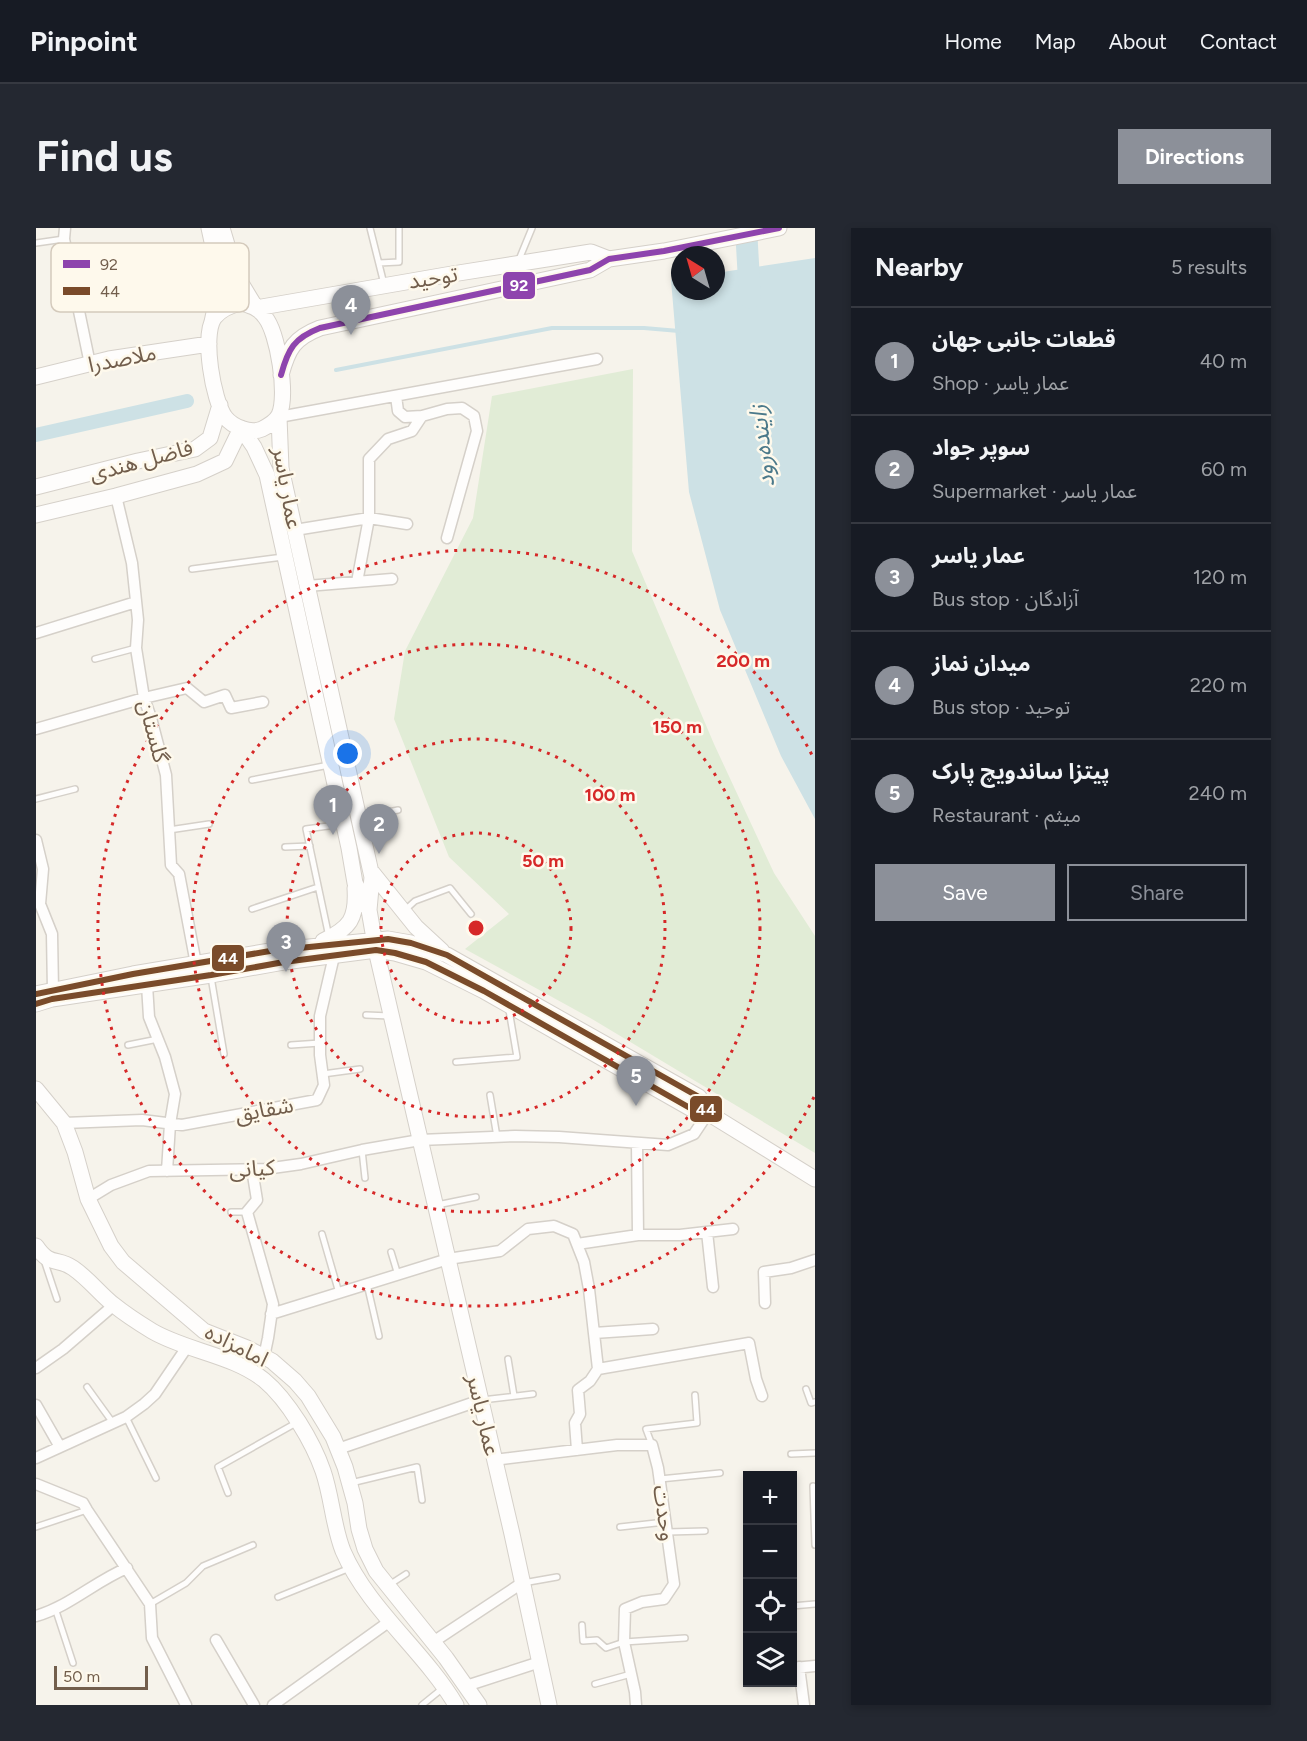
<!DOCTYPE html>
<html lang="en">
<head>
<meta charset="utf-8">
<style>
	body { margin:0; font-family:Figtree,"Noto Sans Arabic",sans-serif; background:#242831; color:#f1f3f6 }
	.controls { position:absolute; right:18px; bottom:18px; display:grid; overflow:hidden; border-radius:0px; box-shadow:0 3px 9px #0003 }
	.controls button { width:54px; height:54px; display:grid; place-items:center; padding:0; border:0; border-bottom:2px solid #363941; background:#171b24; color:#f1f3f6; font:30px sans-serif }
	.compass { position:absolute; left:635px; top:18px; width:54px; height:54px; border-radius:50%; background:#171b24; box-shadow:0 3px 9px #0003; rotate:323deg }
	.scale { position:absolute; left:18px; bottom:15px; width:94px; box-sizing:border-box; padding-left:6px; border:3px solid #725e4c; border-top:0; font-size:16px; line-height:21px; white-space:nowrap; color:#725e4c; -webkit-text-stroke:4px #fef9ec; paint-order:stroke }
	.you { position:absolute; left:312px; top:526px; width:21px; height:21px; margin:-15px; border:4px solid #fff; border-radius:50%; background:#1a73e8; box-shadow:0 0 0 9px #1a73e833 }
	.badge { display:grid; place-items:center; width:39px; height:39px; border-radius:50%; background:#8c9099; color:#fff; font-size:20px; font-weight:700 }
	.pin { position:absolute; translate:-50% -50px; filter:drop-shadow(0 2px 3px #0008) }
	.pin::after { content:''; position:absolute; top:32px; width:21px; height:18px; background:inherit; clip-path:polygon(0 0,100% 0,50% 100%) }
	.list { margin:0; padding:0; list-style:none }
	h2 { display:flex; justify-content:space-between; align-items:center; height:78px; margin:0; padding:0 24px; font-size:26px }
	h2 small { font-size:20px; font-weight:400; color:#9ea1a6 }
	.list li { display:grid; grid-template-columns:39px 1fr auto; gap:18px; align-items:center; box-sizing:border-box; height:108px; padding:0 24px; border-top:2px solid #363941 }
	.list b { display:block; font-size:22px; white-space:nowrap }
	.list p { margin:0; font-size:20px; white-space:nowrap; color:#9ea1a6 }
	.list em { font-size:20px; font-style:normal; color:#9ea1a6 }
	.actions { display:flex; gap:12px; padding:18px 24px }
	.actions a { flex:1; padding:14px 0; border:2px solid #8c9099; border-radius:0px; text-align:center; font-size:21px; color:#8c9099 }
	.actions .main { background:#8c9099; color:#fff }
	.icon { flex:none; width:33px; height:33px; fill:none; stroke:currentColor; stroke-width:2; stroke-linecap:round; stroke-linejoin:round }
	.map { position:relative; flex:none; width:779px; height:1477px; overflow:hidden; border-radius:0px }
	header { display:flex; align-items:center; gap:36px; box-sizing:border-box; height:84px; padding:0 30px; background:#171b24; border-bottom:2px solid #363941 }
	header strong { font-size:28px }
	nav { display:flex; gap:33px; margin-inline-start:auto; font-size:21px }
	.intro { display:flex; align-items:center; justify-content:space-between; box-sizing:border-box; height:144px; padding:0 36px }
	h1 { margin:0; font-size:42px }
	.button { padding:15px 27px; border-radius:0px; background:#8c9099; color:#fff; font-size:21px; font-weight:700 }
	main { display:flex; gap:36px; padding:0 36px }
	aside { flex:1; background:#171b24; border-radius:0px; box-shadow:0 3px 9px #0003 }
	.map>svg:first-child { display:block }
	.green { fill:#e1ecd6 }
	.water { fill:#cde1e5 }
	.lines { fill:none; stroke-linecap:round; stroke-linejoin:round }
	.stream { stroke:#cde1e5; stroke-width:4 }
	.canal { stroke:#cde1e5; stroke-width:14 }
	.river { stroke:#cde1e5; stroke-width:22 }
	.lane-casing { stroke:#d5d0c9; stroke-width:8 }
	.street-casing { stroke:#d5d0c9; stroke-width:13 }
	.secondary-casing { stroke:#d5d0c9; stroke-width:17 }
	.lane { stroke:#fefdfc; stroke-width:5 }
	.street { stroke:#fefdfc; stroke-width:10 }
	.secondary { stroke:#fefdfc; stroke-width:15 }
	.bus-1-casing { stroke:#fef9ec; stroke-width:10 }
	.bus-2-casing { stroke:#fef9ec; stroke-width:10 }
	.bus-1 { stroke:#8e44ad; stroke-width:6 }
	.bus-2 { stroke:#7a4b2a; stroke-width:6 }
	.ring { fill:none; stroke:#d62828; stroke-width:3; stroke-dasharray:3 6 }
	.labels { text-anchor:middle; stroke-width:5; stroke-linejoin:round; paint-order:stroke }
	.street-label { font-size:22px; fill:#725e4c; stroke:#fef9ec }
	.water-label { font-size:24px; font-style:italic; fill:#4b798a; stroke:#fef9ec }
	.key { fill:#fef9ec; stroke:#d4cabc; stroke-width:1.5 }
	.key-label { font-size:16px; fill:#725e4c }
	.centre { fill:#d62828; stroke:#fef9ec; stroke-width:3 }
	.ring-label { font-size:18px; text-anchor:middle; font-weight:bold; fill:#d62828; stroke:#fef9ec; stroke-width:5; stroke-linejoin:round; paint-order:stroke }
	.line-badge { stroke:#fef9ec; stroke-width:2 }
	.badge-label { font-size:16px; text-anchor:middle; font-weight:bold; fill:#fff }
</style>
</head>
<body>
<header>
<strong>Pinpoint</strong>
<nav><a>Home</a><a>Map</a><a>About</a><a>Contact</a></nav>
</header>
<div class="intro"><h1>Find us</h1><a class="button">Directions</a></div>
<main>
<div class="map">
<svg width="779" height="1477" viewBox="0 0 779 1477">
	<rect width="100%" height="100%" fill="#f6f3eb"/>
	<path class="green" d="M597,141L596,323L678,516L738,645L779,708V925L556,791L429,721L473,686L413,629L358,491L369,423L437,290L456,168Z"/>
	<path class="water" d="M779,30V591L745,528L684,382L653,264L635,52L644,51V63H680V45Z"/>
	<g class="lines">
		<path class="stream" d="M300,142L516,100H608L643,103"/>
		<path class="canal" d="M0,207L151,173"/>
		<path class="river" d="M710,0L714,70"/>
		<g class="lane-casing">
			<path id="lane" d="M334,0L348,56
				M0,15L28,11
				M482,34L496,0
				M343,35L363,34V0
				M156,341L247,329
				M59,431L100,420
				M216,552L293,537
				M0,571L39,561
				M324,590L362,582
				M133,602L173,596
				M249,619L274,618
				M216,681L282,659
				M368,683L379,673L414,660L435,686
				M293,709L270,601L307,596
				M175,749L188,826
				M330,787L354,788
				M92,817L122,811
				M255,817L284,815
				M420,834L481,829L473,782
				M287,846L324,841
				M454,867L461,909
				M326,922L329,950
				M401,977L440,969
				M195,984H211
				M286,1006L303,1065
				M355,1024L362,1047
				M8,1032L21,1071
				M331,1056L343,1108
				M472,1131L478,1168
				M51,1159L77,1195
				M770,1161L775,1175L779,1174
				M446,1172L497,1166
				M90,1189L120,1250
				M616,1217L610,1201L661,1195L659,1167
				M755,1226L779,1225
				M624,1251L684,1245
				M315,1255L381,1239L386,1272
				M777,1258L779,1317
				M192,1265L182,1239L260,1195
				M0,1299L51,1282
				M584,1299L629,1294
				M632,1304L669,1303
				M487,1355L521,1349
				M353,1357L370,1346
				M242,1369L314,1340
				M114,1376L150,1355L167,1338L217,1317
				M756,1378L779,1376
				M19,1380L37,1435
				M546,1397L547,1413L561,1412L570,1420L588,1414L649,1410
				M559,1456L595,1446
				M386,1477L407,1460"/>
		</g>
		<g class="street-casing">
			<path id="street" d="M29,0L28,11L54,136
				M39,60L180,26
				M360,168L362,183L369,189L386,188L411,181L426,180L438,188L441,203L411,310
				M243,189L561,131
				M80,268L96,335L102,392L100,420L108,470L115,490L130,547L135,637L143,646L160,736
				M259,302L333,290L371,296
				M321,354L333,290V231L352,211L376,203L386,188
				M271,358L356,351
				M0,405L100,374
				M0,501L108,470L151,460L168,474L189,467L195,480L227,474
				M0,612L7,641L4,676L16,706L17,763
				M111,757L113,789L129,829L139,866L134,896L131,943
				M28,895L106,892L146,897L281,872L288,857L284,827V788L298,728
				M601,915L602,1007
				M216,941L221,972L211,984L237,1076L232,1110L228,1129
				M52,971L75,957L113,943L229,941L265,936L326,922L384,912L479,908L523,909L632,917L658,906L672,885
				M671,1004L677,1059
				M541,1016L602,1007H644L697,1001
				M729,1075L728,1044L755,1040L779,1032
				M235,1086L412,1031L464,1023L492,1001L518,998L537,1006L548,1034L553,1061L562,1141L554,1153L542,1162L544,1186L539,1195L541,1222
				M558,1105L617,1101
				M0,1140L27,1121L78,1077
				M562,1141L713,1115L720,1151L726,1168
				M0,1177L24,1219
				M302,1221L445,1172
				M0,1230L90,1189L108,1176L119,1166L151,1119
				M458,1232L581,1217H616L622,1240L638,1356L628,1371L606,1374L589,1381L588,1414L599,1464L600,1477
				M0,1256L47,1275L51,1282L114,1376L116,1410L150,1477
				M0,1388C34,1378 58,1354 91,1340
				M180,1412L218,1477
				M397,1414L486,1355
				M763,1439L768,1477
				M758,1440L779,1438
				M430,1458L504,1434
				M237,1477L354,1393"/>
		</g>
		<g class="secondary-casing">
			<path id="secondary" d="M173,0L183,46L182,66L176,94
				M186,0L200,47L220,80
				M206,75C215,78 223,80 229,89C242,105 252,168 243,187C240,193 232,198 226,201C214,206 197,199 189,189C177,172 166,108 178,90C185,81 195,77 206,75Z
				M220,80L410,47L555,24L573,31
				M245,147C252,121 258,110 284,100L554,42L573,31L628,23L743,0
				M0,149L73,131L173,116
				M243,189L245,240L336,649L333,682L340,722L476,1306L513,1477
				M205,200L218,219L231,247L313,620L319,655L333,682
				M0,259L102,233L159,221L174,210L184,177
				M0,287L80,268L161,246L189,233L205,200
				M335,643L380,699L406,723
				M287,713C314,700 321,691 319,660
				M0,766L97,746L234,723L352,711L375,715L411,727L663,869L672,885L654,880L448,763L390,734L359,725L340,722L248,734L175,747L16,771L0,776
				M0,861L28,895L39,924L52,971L75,1018L87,1034L168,1103L211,1120L236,1133L259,1153L272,1168L297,1209L309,1239L319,1275L323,1301L329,1321L340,1343L410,1430L443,1477
				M672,885L779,951
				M0,1018C14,1039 21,1029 37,1040C53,1051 64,1066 78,1077C89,1086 103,1095 116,1103C150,1123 197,1127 228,1152C252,1172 277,1214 287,1243C296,1269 297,1298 307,1323C332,1381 388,1423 420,1477"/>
		</g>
		<use href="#lane" class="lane"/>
		<use href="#street" class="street"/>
		<use href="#secondary" class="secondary"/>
		<g class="bus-1-casing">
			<path id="bus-1" d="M245,147C252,121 258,110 284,100L554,42L573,31L628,23L743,0"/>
		</g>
		<g class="bus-2-casing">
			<path id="bus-2" d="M0,766L97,746L234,723L352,711L375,715L411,727L663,869L672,885L654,880L448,763L390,734L359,725L340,722L248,734L175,747L16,771L0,776"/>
		</g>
		<use href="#bus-1" class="bus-1"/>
		<use href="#bus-2" class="bus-2"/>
	</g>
	<g class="ring">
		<circle cx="440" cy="700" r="95"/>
		<circle cx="440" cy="700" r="189"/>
		<circle cx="440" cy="700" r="284"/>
		<path d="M778 869A378 378 0 1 1 778 531"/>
	</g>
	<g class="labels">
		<g class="street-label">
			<text transform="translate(397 49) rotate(-9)" y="8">توحید</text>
			<text transform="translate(86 130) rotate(-11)" y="8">ملاصدرا</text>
			<text transform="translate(105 232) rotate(-15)" y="8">فاضل هندی</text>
			<text transform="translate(252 260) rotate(80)" y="8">عمار یاسر</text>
			<text transform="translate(118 503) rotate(75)" y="8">گلستان</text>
			<text transform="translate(228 881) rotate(-10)" y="8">شقایق</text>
			<text transform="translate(216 940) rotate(-3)" y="8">کیانی</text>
			<text transform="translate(201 1117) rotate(27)" y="8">امامزاده</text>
			<text transform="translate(448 1187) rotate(77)" y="8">عمار یاسر</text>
			<text transform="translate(629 1285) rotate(82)" y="8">وحدت</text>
		</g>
		<g class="water-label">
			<text transform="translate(726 218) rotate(-96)" y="8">زاینده‌رود</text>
		</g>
	</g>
	<rect x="15" y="15" width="198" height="69" rx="9" class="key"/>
	<rect x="27" y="32" width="27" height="8" fill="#8e44ad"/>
	<rect x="27" y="59" width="27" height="8" fill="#7a4b2a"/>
	<g class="key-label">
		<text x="64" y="42">92</text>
		<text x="64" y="69">44</text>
	</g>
	<circle cx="440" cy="700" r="9" class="centre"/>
	<g class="ring-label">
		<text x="707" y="439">200 m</text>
		<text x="641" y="505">150 m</text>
		<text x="574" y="573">100 m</text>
		<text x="507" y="639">50 m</text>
	</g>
	<g class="line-badge">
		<rect x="466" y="43" width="34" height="29" rx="6" fill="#8e44ad"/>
		<rect x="175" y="716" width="34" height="28" rx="6" fill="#7a4b2a"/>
		<rect x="653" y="867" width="34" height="28" rx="6" fill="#7a4b2a"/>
	</g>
	<g class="badge-label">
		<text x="483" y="63">92</text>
		<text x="192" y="736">44</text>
		<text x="670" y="887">44</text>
	</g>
</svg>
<div class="controls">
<button>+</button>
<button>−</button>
<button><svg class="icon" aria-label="locate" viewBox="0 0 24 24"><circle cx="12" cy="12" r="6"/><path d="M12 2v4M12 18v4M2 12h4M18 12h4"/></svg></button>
<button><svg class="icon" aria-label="layers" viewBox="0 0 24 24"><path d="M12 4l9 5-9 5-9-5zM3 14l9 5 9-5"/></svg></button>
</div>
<svg class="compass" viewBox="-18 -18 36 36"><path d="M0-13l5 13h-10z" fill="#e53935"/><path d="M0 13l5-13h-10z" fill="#9ea1a6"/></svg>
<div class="scale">50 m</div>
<div class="you"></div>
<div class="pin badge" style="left:297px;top:607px">1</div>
<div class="pin badge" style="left:343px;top:626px">2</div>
<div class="pin badge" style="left:250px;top:744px">3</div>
<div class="pin badge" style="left:315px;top:107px">4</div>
<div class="pin badge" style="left:600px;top:878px">5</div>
</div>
<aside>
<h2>Nearby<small>5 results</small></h2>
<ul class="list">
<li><span class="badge">1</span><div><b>قطعات جانبی جهان</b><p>Shop · عمار یاسر</p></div><em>40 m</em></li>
<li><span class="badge">2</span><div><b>سوپر جواد</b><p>Supermarket · عمار یاسر</p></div><em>60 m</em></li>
<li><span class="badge">3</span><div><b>عمار یاسر</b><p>Bus stop · آزادگان</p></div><em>120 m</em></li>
<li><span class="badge">4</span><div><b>میدان نماز</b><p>Bus stop · توحید</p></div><em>220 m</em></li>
<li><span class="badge">5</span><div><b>پیتزا ساندویچ پارک</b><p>Restaurant · میثم</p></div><em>240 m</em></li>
</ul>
<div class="actions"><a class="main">Save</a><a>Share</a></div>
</aside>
</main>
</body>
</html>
